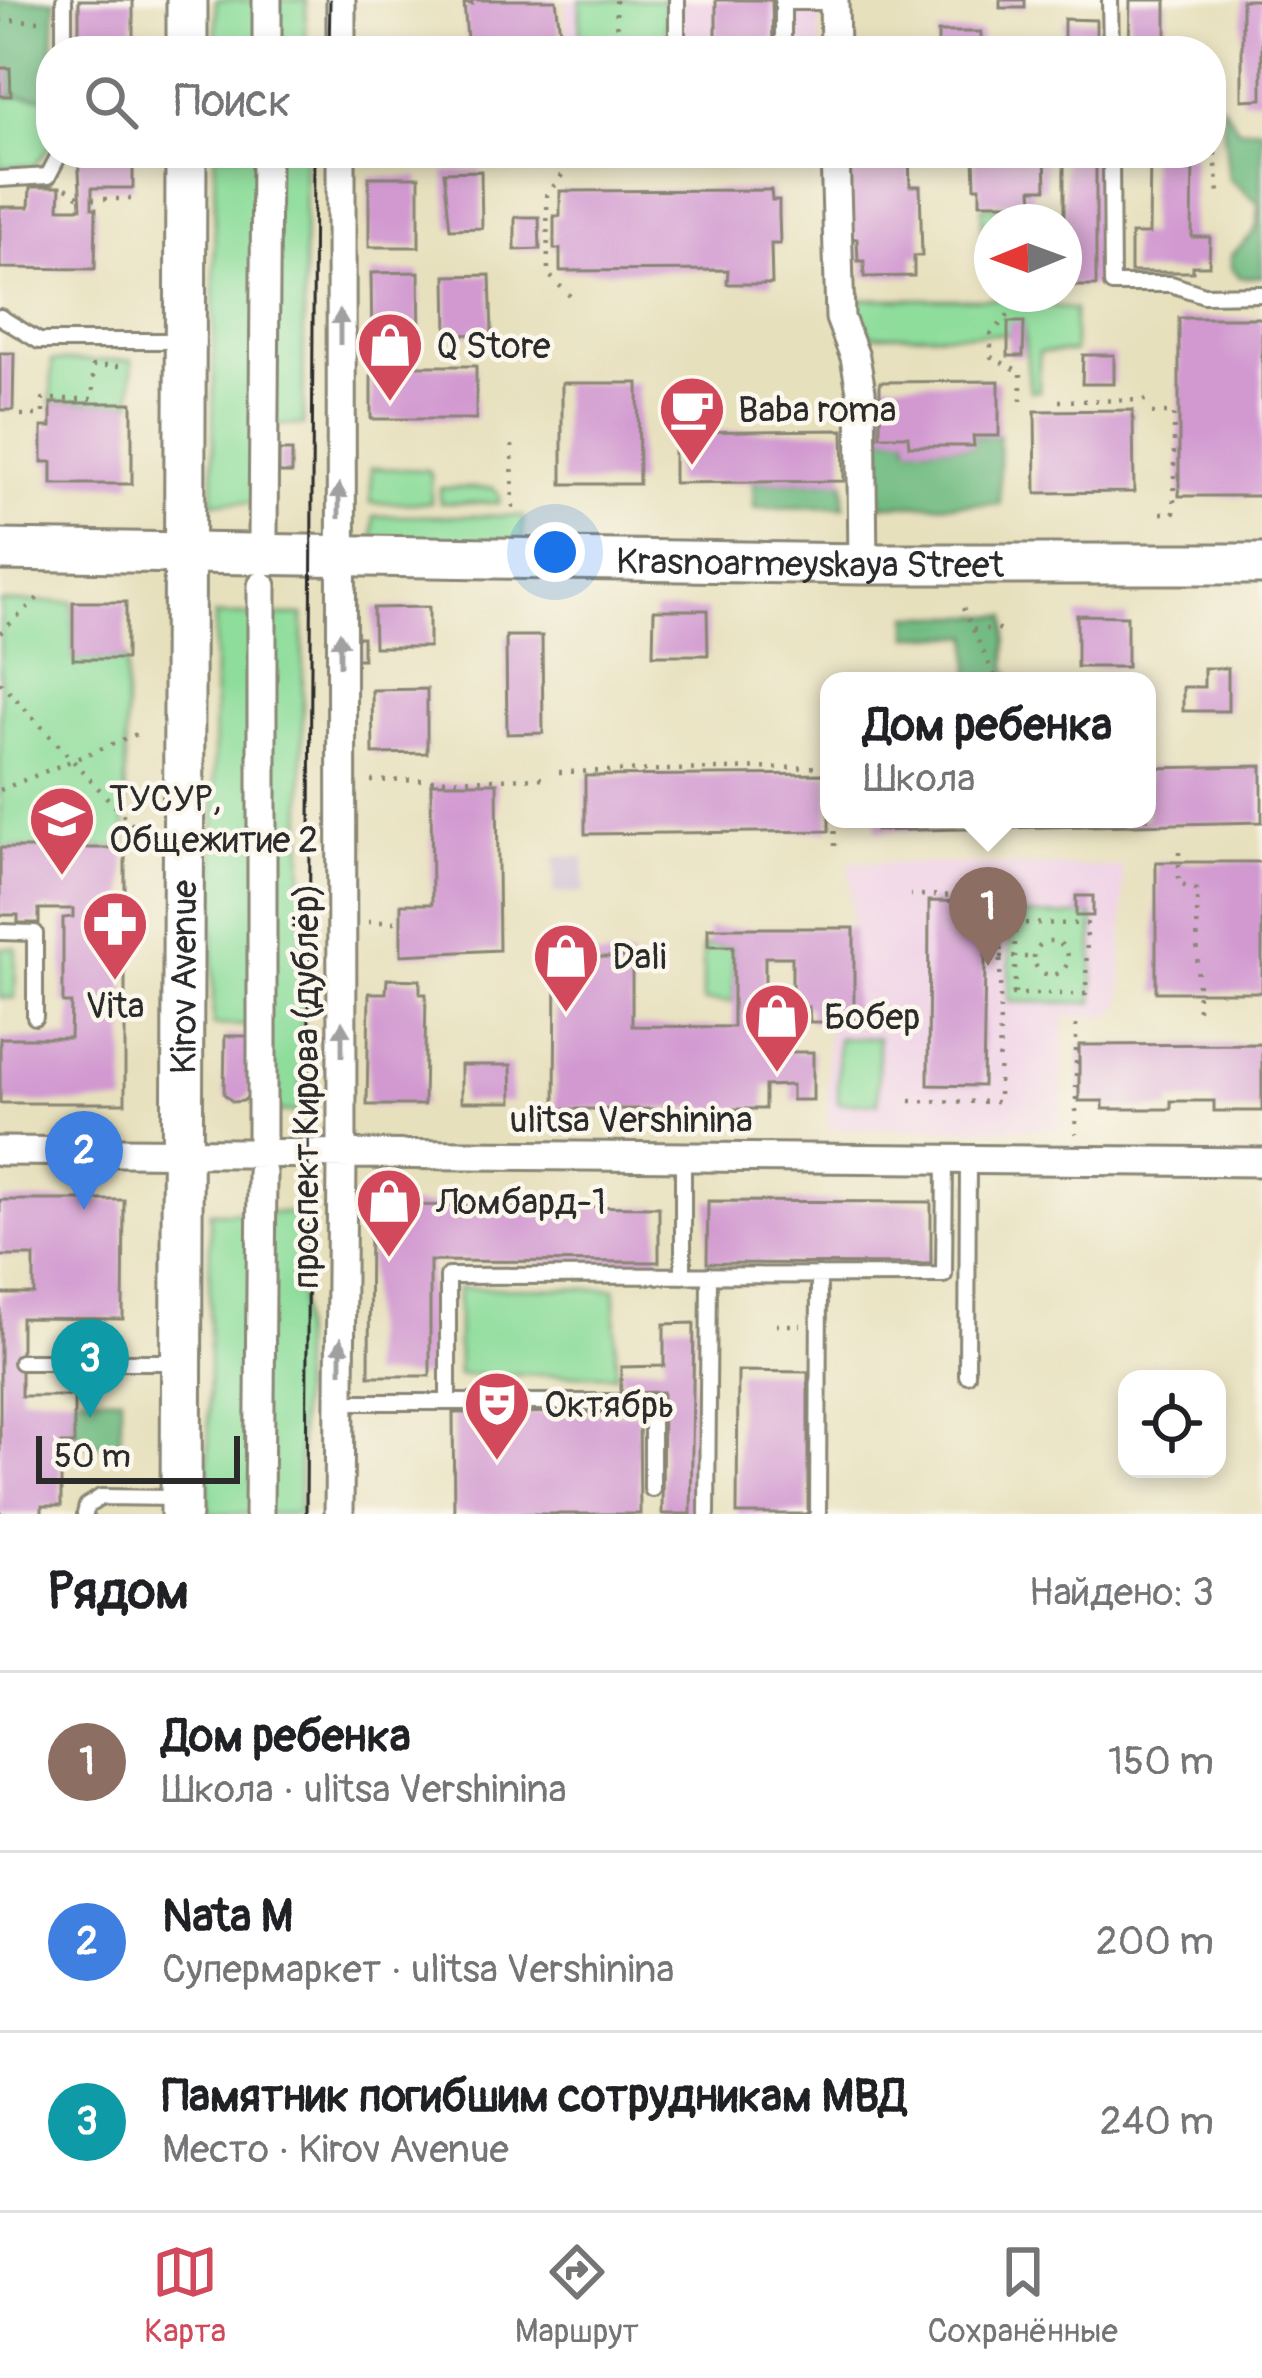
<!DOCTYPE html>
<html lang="ru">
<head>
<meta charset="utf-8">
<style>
	body { margin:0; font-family:Pangolin,sans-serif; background:#f2f2f2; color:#202124 }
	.controls { position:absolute; right:36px; bottom:36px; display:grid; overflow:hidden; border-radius:24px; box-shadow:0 6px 18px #0003 }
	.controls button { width:108px; height:108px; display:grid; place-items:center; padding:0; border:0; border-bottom:3px solid #e0e0e0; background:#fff; color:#202124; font:60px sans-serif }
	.compass { position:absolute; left:974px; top:204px; width:108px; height:108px; border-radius:50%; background:#fff; box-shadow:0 6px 18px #0003; rotate:269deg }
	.scale { position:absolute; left:36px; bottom:30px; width:204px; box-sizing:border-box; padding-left:12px; border:6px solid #2b2b2b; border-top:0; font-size:33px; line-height:42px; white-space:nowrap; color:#2b2b2b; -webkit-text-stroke:9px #fbf7ec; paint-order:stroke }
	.you { position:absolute; left:555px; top:552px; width:42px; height:42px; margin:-30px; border:9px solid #fff; border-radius:50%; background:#1a73e8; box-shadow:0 0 0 18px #1a73e833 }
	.badge { display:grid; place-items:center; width:78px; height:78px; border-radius:50%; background:#d1495b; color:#fff; font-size:39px; font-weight:700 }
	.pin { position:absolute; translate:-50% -99px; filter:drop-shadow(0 3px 6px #0008) }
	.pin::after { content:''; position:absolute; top:63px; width:42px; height:36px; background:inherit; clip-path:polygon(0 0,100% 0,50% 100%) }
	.popup { position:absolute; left:820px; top:672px; width:336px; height:156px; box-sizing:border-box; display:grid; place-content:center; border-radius:24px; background:#fff; filter:drop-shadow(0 3px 9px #0005); font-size:39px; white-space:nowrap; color:#757577 }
	.popup b { font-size:45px; color:#202124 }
	.popup::after { content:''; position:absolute; left:50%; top:100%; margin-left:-24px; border:24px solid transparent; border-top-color:#fff }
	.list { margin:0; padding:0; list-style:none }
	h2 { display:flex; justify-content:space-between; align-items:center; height:156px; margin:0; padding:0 48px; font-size:51px }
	h2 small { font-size:39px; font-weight:400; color:#757577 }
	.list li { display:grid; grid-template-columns:78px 1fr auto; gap:36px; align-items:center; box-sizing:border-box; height:180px; padding:0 48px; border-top:3px solid #e0e0e0 }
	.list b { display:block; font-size:45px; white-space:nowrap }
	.list p { margin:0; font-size:39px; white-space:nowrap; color:#757577 }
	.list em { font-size:39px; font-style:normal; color:#757577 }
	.icon { flex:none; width:66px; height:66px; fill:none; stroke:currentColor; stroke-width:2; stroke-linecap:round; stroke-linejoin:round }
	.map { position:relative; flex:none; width:1262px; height:1514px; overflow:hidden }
	.search { position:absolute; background:#fff; box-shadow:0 6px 18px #0003; left:36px; right:36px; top:36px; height:132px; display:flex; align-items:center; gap:30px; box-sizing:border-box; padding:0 42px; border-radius:48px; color:#757577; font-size:45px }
	.sheet { height:696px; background:#fff }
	nav { display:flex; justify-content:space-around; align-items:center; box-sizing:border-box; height:168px; border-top:3px solid #e0e0e0; background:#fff; font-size:33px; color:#757577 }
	nav a { display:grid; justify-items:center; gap:6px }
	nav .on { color:#d1495b }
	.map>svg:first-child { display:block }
	.built { fill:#efd0e6 }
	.industrial { fill:#cdbed2 }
	.green { fill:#8edd9b; stroke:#5c8463; stroke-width:3 }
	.forest { fill:#72bc83; stroke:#4e7457; stroke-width:3 }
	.building { fill:#d199d0 }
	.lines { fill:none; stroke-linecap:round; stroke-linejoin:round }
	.lane-casing { stroke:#898674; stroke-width:20 }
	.street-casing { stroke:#898674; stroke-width:33 }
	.secondary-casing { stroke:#898674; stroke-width:45 }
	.path { stroke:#898674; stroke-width:4.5; stroke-dasharray:3 9; stroke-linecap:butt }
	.lane { stroke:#fff; stroke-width:14 }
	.street { stroke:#fff; stroke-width:27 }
	.secondary { stroke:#fff; stroke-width:39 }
	.tram { stroke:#2b2b2b; stroke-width:3 }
	.oneway { fill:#a0a0a0 }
	.labels { text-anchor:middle; stroke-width:9; stroke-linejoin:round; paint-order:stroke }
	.poi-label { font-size:36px; fill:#2b2b2b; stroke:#fbf7ec; text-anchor:start }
	.street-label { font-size:36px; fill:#2b2b2b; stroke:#fbf7ec }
</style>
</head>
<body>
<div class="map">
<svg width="1262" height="1514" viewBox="0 0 1262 1514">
	<rect width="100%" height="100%" fill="#fbf7ec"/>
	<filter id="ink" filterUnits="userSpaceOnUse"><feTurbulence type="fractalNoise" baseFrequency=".00833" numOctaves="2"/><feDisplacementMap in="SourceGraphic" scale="24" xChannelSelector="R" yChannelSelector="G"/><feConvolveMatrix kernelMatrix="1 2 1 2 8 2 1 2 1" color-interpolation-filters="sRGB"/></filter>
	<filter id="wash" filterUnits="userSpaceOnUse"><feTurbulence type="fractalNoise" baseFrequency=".004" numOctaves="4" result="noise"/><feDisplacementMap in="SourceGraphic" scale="48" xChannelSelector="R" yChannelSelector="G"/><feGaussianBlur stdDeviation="2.7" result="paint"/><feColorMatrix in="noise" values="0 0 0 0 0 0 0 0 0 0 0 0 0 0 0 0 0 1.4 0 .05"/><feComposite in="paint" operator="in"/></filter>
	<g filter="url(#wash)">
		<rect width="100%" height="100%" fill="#e7e0bd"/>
		<path class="built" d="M566,0H819L820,51H566Z
			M556,153H821V157L557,158Z
			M850,862L1123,867L1122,1005L1113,1016H1064L1062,1129H828L827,1023L854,1022Z"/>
		<path class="industrial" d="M555,857H584V893H554Z"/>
		<path class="green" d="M216,0H306V51H216Z
			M580,0H666V51H580Z
			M0,96L51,97V145L35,165L0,167Z
			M215,153H305L303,425H264L263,503L213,502Z
			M982,207H1035V222H992V261L982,258Z
			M854,299H1017L1074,310V352H1039V391H1030L1023,322L1009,334L872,335L854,325Z
			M132,360V403H51L52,361Z
			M371,468L427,470L431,474V503H371Z
			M440,488H493L499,494V503H440Z
			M374,516H523V542L374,541Z
			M0,602H73V659H126L125,848H0Z
			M215,615H303L302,1112H262L261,1026L213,1025Z
			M1010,915L1093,916V1003L1009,1002Z
			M703,946H733V1002L703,1001Z
			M0,948H16L15,998H0Z
			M838,1038H878V1103H838Z
			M210,1212L301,1213L299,1514H208Z
			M458,1288L615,1289L616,1375H458Z"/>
		<path class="forest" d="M0,0H55L51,97L11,96L10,69L0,68Z
			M1221,103L1238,129L1262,128V277H1240L1232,268L1231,256C1251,233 1259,238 1259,204L1229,178Z
			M880,436H908L909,446H973V436H999L1000,504L881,505Z
			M844,481V507L754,508L753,482Z
			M909,616H1007L1006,668L1014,681H970V636H909Z
			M74,1396L121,1397V1444H74Z"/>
		<g id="blocks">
			<path class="building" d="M79,0H133V51H79Z
				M472,0H556L561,40L556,41V51H468L464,3L472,4Z
				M716,0H772L773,51H716Z
				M1000,0H1025V8H1000Z
				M1130,0H1166V51H1129Z
				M1242,0H1262V99L1242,100Z
				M1064,19L1096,20V51H1064Z
				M938,32H981V51H938Z
				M0,68H10L11,96H0Z
				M78,153H133V188H92V208H96L95,269L0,268V207H29L30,187H60L59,208H81Z
				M849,153H909L910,186H920L922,256H914V276L864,277V261H858L857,239L850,238Z
				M978,153H1045L1046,189H1032L1033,203H980V187H975L974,156Z
				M1064,153H1096V286H1064Z
				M1150,153H1193L1192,237H1210L1209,266H1193V272H1131V234H1149Z
				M481,171L482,228L450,229L444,172Z
				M369,177H419V247H369Z
				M771,190L772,200H779V214L780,244H771L772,284H727L728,270L560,271V249H554V216H560V191Z
				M515,217H539L540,249L515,250Z
				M419,272L420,344L372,345L371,273Z
				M490,275L492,334L447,335L446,276Z
				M1179,318H1262V496H1179Z
				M1008,322H1024L1023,356H1008Z
				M0,353H14L13,410H0Z
				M1083,355H1114V384H1082Z
				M371,366H476V419H371Z
				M999,381V436H973L974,446H909L908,436H880V382Z
				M562,383H638L639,484H562Z
				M51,403H132V484H52V462H42V427H51Z
				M1133,410L1134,492L1036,493L1035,411Z
				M843,430L844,481L674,483V432Z
				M279,451H292V473H279Z
				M73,602H126V659H73Z
				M429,607V647H374L373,608Z
				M654,610H707L708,655H653Z
				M1077,615L1127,616V667H1077Z
				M506,636H542L543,733L507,734Z
				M349,637H363V659H349Z
				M1204,668H1228V711H1183V687H1204Z
				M427,689V753L373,754L372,690Z
				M1262,766V822L876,831V819H1147V768Z
				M829,774V831L585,834V776Z
				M431,783H497L499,950L401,955V904H432Z
				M0,848H125V1103H0V1038H70L71,1003H63V918L73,917V909H39V923H18V915H0Z
				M1156,862H1262V992H1156Z
				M1076,896H1093V916H1076Z
				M929,901L986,902L983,1086L928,1085Z
				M708,928H854V1022H810L809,1007H792V957H765V1032H791V1052H813V1100H792V1085L765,1086V1109H555L556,957H632V1026L733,1027V946H708Z
				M387,979L420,980V994H426L424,1105H367L369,993H386Z
				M225,1036H250V1095L243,1101L233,1102L224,1094Z
				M1262,1044V1111H1214V1101H1171V1109H1103V1101H1079V1045Z
				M461,1065H511L512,1102H461Z
				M0,1200H124L123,1319L21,1318V1396H74V1444H61V1506H42V1514H0V1294H34V1256H0Z
				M708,1201L931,1202V1264L707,1263Z
				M370,1205L659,1207V1262L430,1261V1376H369Z
				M694,1323L691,1514H662L663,1392L621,1393V1367L664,1366V1324Z
				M738,1371L808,1372V1514H737Z
				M639,1412L640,1514H454L453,1413Z"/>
		</g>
	</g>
	<g filter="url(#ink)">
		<use href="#blocks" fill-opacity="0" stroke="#898674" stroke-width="3"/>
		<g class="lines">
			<g class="lane-casing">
				<path id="lane" d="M677,0V51
					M783,0V51
					M1110,0L1111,51
					M783,2H834
					M64,51V0
					M1111,153L1112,284H1171L1204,295L1262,294
					M0,179L48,176L60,153
					M0,317L39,341H180
					M0,932L35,933V1017
					M683,1155V1276
					M21,1362H177
					M967,1375L968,1158
					M340,1402H652V1489
					M448,1402V1276L944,1275L945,1158
					M85,1514L87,1506L101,1497L176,1498
					M707,1514L709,1275
					M818,1514L819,1275"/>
			</g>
			<g class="street-casing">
				<path id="street" d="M834,0L835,51
					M267,51V0
					M341,51V0
					M835,153L840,318L855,357L861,391L863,564
					M263,536L266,153
					M262,1141V586
					M0,1151L1262,1162
					M259,1514L262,1173
					M339,1514L342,1156L341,153"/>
			</g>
			<g class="secondary-casing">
				<g id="secondary">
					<path d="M187,51V0"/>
					<path id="s1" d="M0,550L863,564H1262"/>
					<path id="s2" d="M181,1514L186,153"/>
				</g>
			</g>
			<path class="path" d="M616,0L617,51
				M0,20L42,21
				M1211,98L1220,84
				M1211,117L1219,193
				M562,175L547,195L548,274L573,299
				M66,188L81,198
				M92,199H140
				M1021,401V372L991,357V334L1028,294
				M1059,401L1152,400
				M1152,413H1174V513H1152
				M21,415H43V399H93V366H121V360
				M512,445L513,511
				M963,608L997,681
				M973,629H1000
				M0,633L41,595
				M0,682L137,830
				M559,772L829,767
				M371,781L551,778
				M0,790L137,734
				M834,819L835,846
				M1179,852V884L1197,890L1198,1013
				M368,922H401
				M1001,923L1087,924L1086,994H1003
				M1034 958a17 17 0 1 1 34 0a17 17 0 1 1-34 0Z
				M1000,957H1034
				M1015,994V923
				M1076,1025V1134
				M910,1101L999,1102L1001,896L911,895
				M776,1325H801"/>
			<use href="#lane" class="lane"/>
			<use href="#street" class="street"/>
			<use href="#secondary" class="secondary"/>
			<path class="tram" d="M329,51L330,0
				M306,1514L314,153"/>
		</g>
		<defs><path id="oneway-solid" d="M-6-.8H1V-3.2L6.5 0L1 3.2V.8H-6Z" transform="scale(3)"/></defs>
		<g class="oneway">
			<use href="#oneway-solid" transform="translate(340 327) rotate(-90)"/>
			<use href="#oneway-solid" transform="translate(339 501) rotate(-90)"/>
			<use href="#oneway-solid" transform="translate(340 649) rotate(-90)"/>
			<use href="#oneway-solid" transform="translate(342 1039) rotate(-90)"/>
			<use href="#oneway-solid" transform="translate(341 1355) rotate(-90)"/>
		</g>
	</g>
	<defs>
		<g id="shop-pin" transform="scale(3.45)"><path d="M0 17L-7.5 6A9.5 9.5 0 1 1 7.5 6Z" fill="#d1495b" stroke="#fbf7ec"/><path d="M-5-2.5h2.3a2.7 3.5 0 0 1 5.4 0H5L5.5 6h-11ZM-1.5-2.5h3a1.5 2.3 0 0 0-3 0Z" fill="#fff"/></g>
		<g id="cafe-pin" transform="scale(3.45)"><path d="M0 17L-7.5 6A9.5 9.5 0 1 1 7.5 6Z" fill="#d1495b" stroke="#fbf7ec"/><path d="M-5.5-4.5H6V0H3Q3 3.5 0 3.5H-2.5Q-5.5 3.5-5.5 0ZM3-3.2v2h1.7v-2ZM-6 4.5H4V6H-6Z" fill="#fff"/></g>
		<g id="university-pin" transform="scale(3.45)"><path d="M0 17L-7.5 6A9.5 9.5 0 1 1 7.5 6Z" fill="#d1495b" stroke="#fbf7ec"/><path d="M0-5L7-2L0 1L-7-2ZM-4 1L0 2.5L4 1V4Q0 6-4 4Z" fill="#fff"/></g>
		<g id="pharmacy-pin" transform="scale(3.45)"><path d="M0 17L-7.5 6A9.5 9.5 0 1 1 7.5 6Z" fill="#d1495b" stroke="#fbf7ec"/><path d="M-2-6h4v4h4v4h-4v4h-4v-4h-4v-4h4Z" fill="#fff"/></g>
		<g id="theatre-pin" transform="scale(3.45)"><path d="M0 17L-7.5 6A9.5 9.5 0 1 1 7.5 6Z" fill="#d1495b" stroke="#fbf7ec"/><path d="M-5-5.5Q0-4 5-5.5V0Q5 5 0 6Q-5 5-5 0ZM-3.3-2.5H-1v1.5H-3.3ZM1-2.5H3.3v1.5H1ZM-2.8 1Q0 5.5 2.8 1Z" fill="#fff"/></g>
	</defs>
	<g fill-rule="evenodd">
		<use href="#shop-pin" x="390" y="345"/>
		<use href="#cafe-pin" x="692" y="409"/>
		<use href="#university-pin" x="62" y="819"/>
		<use href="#pharmacy-pin" x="115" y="924"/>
		<use href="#shop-pin" x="566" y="956"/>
		<use href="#shop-pin" x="777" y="1016"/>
		<use href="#shop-pin" x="389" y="1201"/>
		<use href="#theatre-pin" x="497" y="1404"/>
	</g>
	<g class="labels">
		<g class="poi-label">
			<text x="436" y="358">Q Store</text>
			<text x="738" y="422">Baba roma</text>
			<text x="109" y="811">ТУСУР,<tspan x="109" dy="41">Общежитие 2</tspan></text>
			<text x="612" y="969">Dali</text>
			<text x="115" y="1018" text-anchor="middle">Vita</text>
			<text x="824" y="1029">Бобер</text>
			<text x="436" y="1214">Ломбард-1</text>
			<text x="544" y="1417">Октябрь</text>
		</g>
		<g class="street-label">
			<text dy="13" stroke="none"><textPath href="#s1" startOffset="810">Krasnoarmeyskaya Street</textPath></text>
			<text dy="13" stroke="none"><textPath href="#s2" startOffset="537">Kirov Avenue</textPath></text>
			<text transform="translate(305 1086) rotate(-90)" y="13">проспект Кирова (дублёр)</text>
			<text x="631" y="1132">ulitsa Vershinina</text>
		</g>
	</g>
</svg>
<div class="controls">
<button><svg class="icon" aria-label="locate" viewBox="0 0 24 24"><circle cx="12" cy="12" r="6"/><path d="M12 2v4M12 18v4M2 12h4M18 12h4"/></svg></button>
</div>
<svg class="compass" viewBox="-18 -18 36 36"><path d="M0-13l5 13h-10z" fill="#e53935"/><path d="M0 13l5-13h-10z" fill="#757577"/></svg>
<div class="scale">50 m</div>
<div class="you"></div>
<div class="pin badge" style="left:988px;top:966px;background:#8d6e63">1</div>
<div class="popup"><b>Дом ребенка</b>Школа</div>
<div class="pin badge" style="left:84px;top:1210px;background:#3f7fe0">2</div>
<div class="pin badge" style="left:90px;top:1418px;background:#0f9aa8">3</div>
<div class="search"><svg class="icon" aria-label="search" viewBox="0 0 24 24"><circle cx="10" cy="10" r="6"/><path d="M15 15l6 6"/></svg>Поиск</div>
</div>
<section class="sheet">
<h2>Рядом<small>Найдено: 3</small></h2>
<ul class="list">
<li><span class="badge" style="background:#8d6e63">1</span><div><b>Дом ребенка</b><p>Школа · ulitsa Vershinina</p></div><em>150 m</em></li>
<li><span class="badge" style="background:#3f7fe0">2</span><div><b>Nata M</b><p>Супермаркет · ulitsa Vershinina</p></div><em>200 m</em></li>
<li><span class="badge" style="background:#0f9aa8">3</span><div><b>Памятник погибшим сотрудникам МВД</b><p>Место · Kirov Avenue</p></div><em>240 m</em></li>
</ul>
</section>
<nav>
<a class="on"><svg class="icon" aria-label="map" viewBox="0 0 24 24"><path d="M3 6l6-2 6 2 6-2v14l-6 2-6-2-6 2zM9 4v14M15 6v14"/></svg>Карта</a>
<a><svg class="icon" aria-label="directions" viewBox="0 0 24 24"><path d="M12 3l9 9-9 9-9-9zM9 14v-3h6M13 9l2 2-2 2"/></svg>Маршрут</a>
<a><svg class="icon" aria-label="saved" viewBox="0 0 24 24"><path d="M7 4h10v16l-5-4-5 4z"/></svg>Сохранённые</a>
</nav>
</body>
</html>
